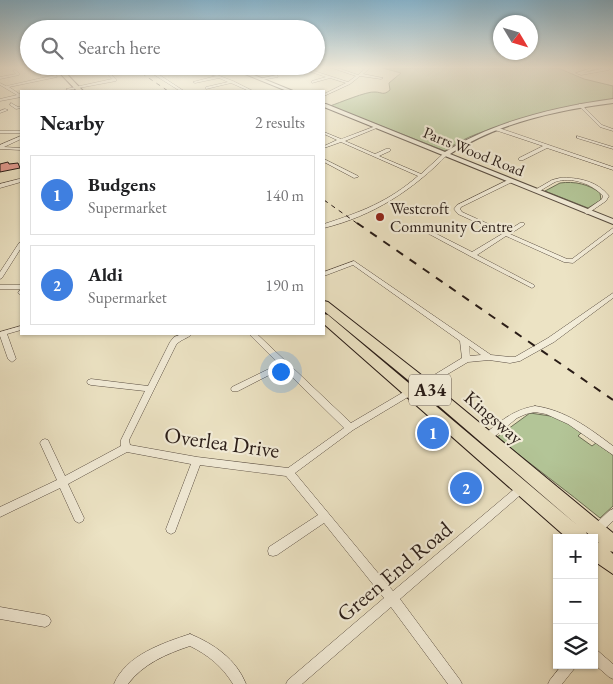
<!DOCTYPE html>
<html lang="en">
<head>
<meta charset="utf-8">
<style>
	body { margin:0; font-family:"EB Garamond",serif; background:#f6f6f6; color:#202124 }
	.controls { position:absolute; right:15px; bottom:15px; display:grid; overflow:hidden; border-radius:0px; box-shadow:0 1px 4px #0004 }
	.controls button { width:45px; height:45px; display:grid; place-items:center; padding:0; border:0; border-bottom:1px solid #e0e0e0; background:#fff; color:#202124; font:25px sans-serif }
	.compass { position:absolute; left:493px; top:15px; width:45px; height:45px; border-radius:50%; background:#fff; box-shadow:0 1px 4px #0004; rotate:128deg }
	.you { position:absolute; left:280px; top:371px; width:18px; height:18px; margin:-12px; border:4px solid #fff; border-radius:50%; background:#1a73e8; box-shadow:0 0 0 8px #1a73e833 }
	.badge { display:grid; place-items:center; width:32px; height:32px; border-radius:50%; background:#8f2418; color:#fff; font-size:16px; font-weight:700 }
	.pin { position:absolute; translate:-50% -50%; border:2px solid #fff; box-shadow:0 1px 5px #0006 }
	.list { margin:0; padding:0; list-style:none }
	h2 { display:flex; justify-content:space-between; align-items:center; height:65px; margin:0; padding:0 20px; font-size:21px }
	h2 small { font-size:16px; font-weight:400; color:#757577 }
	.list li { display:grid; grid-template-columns:32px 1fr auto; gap:15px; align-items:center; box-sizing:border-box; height:80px; margin:0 10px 10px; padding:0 10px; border:1px solid #e0e0e0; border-radius:0px }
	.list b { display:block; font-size:19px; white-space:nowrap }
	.list p { margin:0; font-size:16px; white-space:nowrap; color:#757577 }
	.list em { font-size:16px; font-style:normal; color:#757577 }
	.icon { flex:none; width:28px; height:28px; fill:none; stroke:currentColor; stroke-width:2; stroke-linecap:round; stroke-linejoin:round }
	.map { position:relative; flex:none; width:613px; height:684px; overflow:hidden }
	.search { position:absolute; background:#fff; box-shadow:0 1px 4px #0004; left:20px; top:20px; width:305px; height:55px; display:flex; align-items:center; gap:12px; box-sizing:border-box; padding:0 18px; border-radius:28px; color:#757577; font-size:19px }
	.panel { position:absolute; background:#fff; box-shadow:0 1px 4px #0004; left:20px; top:90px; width:305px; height:245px; border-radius:0px }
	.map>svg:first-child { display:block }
	.green { fill:#b3c597; stroke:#6e7057 }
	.building { fill:#e39c91; stroke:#291c17 }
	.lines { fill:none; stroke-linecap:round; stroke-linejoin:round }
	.minor-casing { stroke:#5a4e42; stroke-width:1 }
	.tertiary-casing { stroke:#5a4e42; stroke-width:2 }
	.trunk-casing { stroke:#291c17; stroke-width:2 }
	.minor { fill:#f3edd9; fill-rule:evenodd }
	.tertiary { fill:#f3edd9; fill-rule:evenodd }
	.trunk { fill:#ece3c4; fill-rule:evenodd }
	.rail-far1 { stroke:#291c17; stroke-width:1; stroke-dasharray:4.5 4.5; stroke-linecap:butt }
	.rail { stroke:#291c17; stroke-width:2; stroke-dasharray:8 8; stroke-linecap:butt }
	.poi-dot { fill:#8f2418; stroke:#f3edd9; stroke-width:2 }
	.labels { text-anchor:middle; stroke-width:4.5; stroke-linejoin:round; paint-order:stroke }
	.far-street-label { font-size:16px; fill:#291c17; stroke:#f3edd9 }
	.far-poi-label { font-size:16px; fill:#291c17; stroke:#f3edd9; text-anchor:start }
	.shield { fill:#f3edd9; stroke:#665b51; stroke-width:1 }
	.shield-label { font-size:18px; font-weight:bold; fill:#291c17 }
	.street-label { font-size:19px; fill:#291c17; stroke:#f3edd9 }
	.near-street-label { font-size:22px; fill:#291c17; stroke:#f3edd9 }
</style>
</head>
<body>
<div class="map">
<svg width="613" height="684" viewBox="0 0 613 684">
	<rect width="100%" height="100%" fill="#ece3c4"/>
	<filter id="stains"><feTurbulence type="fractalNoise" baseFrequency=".004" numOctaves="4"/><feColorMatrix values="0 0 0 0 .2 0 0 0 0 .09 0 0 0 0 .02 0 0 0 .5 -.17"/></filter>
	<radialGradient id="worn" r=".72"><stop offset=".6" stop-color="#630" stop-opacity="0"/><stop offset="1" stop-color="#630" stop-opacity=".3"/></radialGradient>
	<path class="green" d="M383,68H558L584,79L613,86V99C578,104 545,112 512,122C488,130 465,136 445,151L330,106C339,103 367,91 375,92C382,92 383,96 390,90L389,83L401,73Z
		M560,183C574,181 589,184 600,193L601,200L588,208L545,191Z
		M530,413L557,417L582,432L578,436L592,446L596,443L613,455V506L600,518C566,490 531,465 497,437Z"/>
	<path class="building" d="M8,162L9,164L18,163L20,168L0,172V164Z"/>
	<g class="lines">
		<g class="minor-casing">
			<path id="minor" d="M101,68H104L116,79V81L68,90L66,89L112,79Z
				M186,68H193L184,71L182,70Z
				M275,68H279L276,70Z
				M299,68H305L348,82L356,76L332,68H338L358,75L366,68H370L363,74L383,78L381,79L360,76L350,84L324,96V94L346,83L330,78L312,83V81L326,77Z
				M592,68H598L583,73L605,68H609V70L581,75L576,73Z
				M15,70L19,73V75L0,79V77L16,74L13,71Z
				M162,72V74H158L184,91H180L153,74Z
				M212,73L233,81L253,91H249L231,83L206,89V87L228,82L219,78L195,83L193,82L216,76L212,75Z
				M56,75L57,77L9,87L21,95V97L0,101V99L17,95L0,85V83L6,86Z
				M277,75L278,77L261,80L259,79Z
				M11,103L18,107L21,106V108L16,109L10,105Z
				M579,104H581L602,125L613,129V131L600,127L579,106Z
				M5,109L8,110L0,113V111Z
				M376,126L379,127L345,141L375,154L386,149H390V151L379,156L421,174L444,153L448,154C413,190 373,216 324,228V224C361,212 388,202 418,176L341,142L324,148V146L337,140L324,134V132L341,139Z
				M495,128H499L613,167V170L547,148L523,160H519V158L543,146L495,130Z
				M0,131H21V133H0Z
				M21,136V139L4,147L21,148V150L0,149V145Z
				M577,136L613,147V149L577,138Z
				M324,159L358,176V177L354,178L324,162Z
				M560,178C578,177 597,181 609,196L606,201L587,214L585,213V211L602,199L603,196C593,184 571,176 555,182C549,185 544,189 538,192L533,191L552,180Z
				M19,179H21V182L0,188V184Z
				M510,179L512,180V182L461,207L460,209L462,212L506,232L520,223H524V225L510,234L567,259H572L613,228V233L573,263L564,262L506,236L477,255L534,285L535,286L532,288L470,256L418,228L419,227H423L472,252L502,234L458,214L454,209L457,205Z
				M21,242V248L2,278L0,279V272L19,243Z
				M354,261L491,355L510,357H515L548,338L613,293V298L554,342L520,361L510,363L489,360L468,362L424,388L421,387L420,385L421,383L462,358L460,341L353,265L324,276V272ZM469,346L481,355L470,356Z
				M0,285H21V289H0Z
				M21,290V295L18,293L19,291Z
				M21,326V330L7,334L16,359L12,362L8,359L0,336V332Z
				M182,334H192C187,339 181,339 176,345L129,440L130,445L197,457L288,468L344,428L283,368L238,391H232L231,389L232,387L279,364L249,334H257L351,423L407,390H413L414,392L413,394L353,430L295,473L393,591L519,485L522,484L525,485L527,488L525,491L400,599L460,680L462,684H448L391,607L302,684H286L288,680L384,598L324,523L277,555L273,556L269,555L268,551L269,547L318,515L286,476L200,465L176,529L175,532L171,534L167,532L166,529L191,464L127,452L68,484L84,518L83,521L79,523L75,521L60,488L0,517V507L57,480L40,443L42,440L45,439L48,440L65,476L121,446V440L145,391L91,385L88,384L87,382L88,380L91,379L148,386L170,342L174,337Z
				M535,406C565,410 589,428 613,446V455L568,424L546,414L535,412L526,414L517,418L489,441L486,442L483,441L482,438L483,435C500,422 512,410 535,406Z
				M613,509V521L600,533L596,535L592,533L591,530L592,527L609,511Z
				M0,607L45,615L49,617L51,621L49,625L45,627L0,619Z
				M190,634C214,644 236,659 246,684H233C222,666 208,655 190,646C166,654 143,664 128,684H114C126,655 163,643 190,634Z
				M594,649L598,651L613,664V679L609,677L594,664Z
				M562,665H576L574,669L562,684H548L550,680Z"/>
		</g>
		<g class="tertiary-casing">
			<path id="tertiary" d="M230,68H237L293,91H287Z
				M613,99V103C557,110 498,123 450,154L613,219V224L324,107V104H326L445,152C495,121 555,107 613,99Z"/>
		</g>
		<g class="trunk-casing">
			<path id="trunk" d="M55,68H61L83,91H77Z
				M324,301L328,302L429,381L613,533V552L610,551L613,554V574L594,561V541L599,543L586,532L589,538H567L324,324V314L328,315L577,525L419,389L324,311Z"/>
		</g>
		<use href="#minor" class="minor"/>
		<use href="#tertiary" class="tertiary"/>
		<use href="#trunk" class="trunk"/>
		<path class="rail-far1" d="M134,68L168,91
			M324,200L358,224"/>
		<path class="rail" d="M357,223L613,400"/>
	</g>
	<linearGradient id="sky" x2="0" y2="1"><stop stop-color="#88b8d3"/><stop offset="0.41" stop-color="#f6f2e4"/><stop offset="1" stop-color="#f6f2e4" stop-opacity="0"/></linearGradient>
	<rect width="613" height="164" fill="url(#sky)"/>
	<circle class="poi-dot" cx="380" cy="217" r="5"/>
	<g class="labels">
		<g class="far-street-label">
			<text transform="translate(474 151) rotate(22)" y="6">Parrs Wood Road</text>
		</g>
		<g class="far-poi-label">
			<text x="390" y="214">Westcroft<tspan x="390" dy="18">Community Centre</tspan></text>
		</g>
		<rect class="shield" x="409" y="374.5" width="42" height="31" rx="4"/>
		<g class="shield-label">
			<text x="430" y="396">A34</text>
		</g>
		<g class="street-label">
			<text transform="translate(494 417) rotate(41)" y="7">Kingsway</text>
		</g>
		<g class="near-street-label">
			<text transform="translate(222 442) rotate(8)" y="8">Overlea Drive</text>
			<text transform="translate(394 571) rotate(-40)" y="8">Green End Road</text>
		</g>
	</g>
	<rect width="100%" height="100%" filter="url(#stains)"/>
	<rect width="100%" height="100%" fill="url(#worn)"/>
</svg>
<div class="controls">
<button>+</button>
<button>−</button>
<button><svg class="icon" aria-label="layers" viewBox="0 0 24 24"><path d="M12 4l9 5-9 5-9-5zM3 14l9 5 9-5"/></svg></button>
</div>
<svg class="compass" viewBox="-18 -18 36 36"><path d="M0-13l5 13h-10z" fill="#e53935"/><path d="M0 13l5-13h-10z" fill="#757577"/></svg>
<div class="you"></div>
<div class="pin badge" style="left:433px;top:433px;background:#3f7fe0">1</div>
<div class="pin badge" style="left:466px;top:488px;background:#3f7fe0">2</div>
<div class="search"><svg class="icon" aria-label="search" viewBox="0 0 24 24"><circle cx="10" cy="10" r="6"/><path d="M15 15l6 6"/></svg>Search here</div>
<section class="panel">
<h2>Nearby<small>2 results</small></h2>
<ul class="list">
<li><span class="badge" style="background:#3f7fe0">1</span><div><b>Budgens</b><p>Supermarket</p></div><em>140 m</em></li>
<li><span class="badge" style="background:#3f7fe0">2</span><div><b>Aldi</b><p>Supermarket</p></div><em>190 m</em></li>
</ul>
</section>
</div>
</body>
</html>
